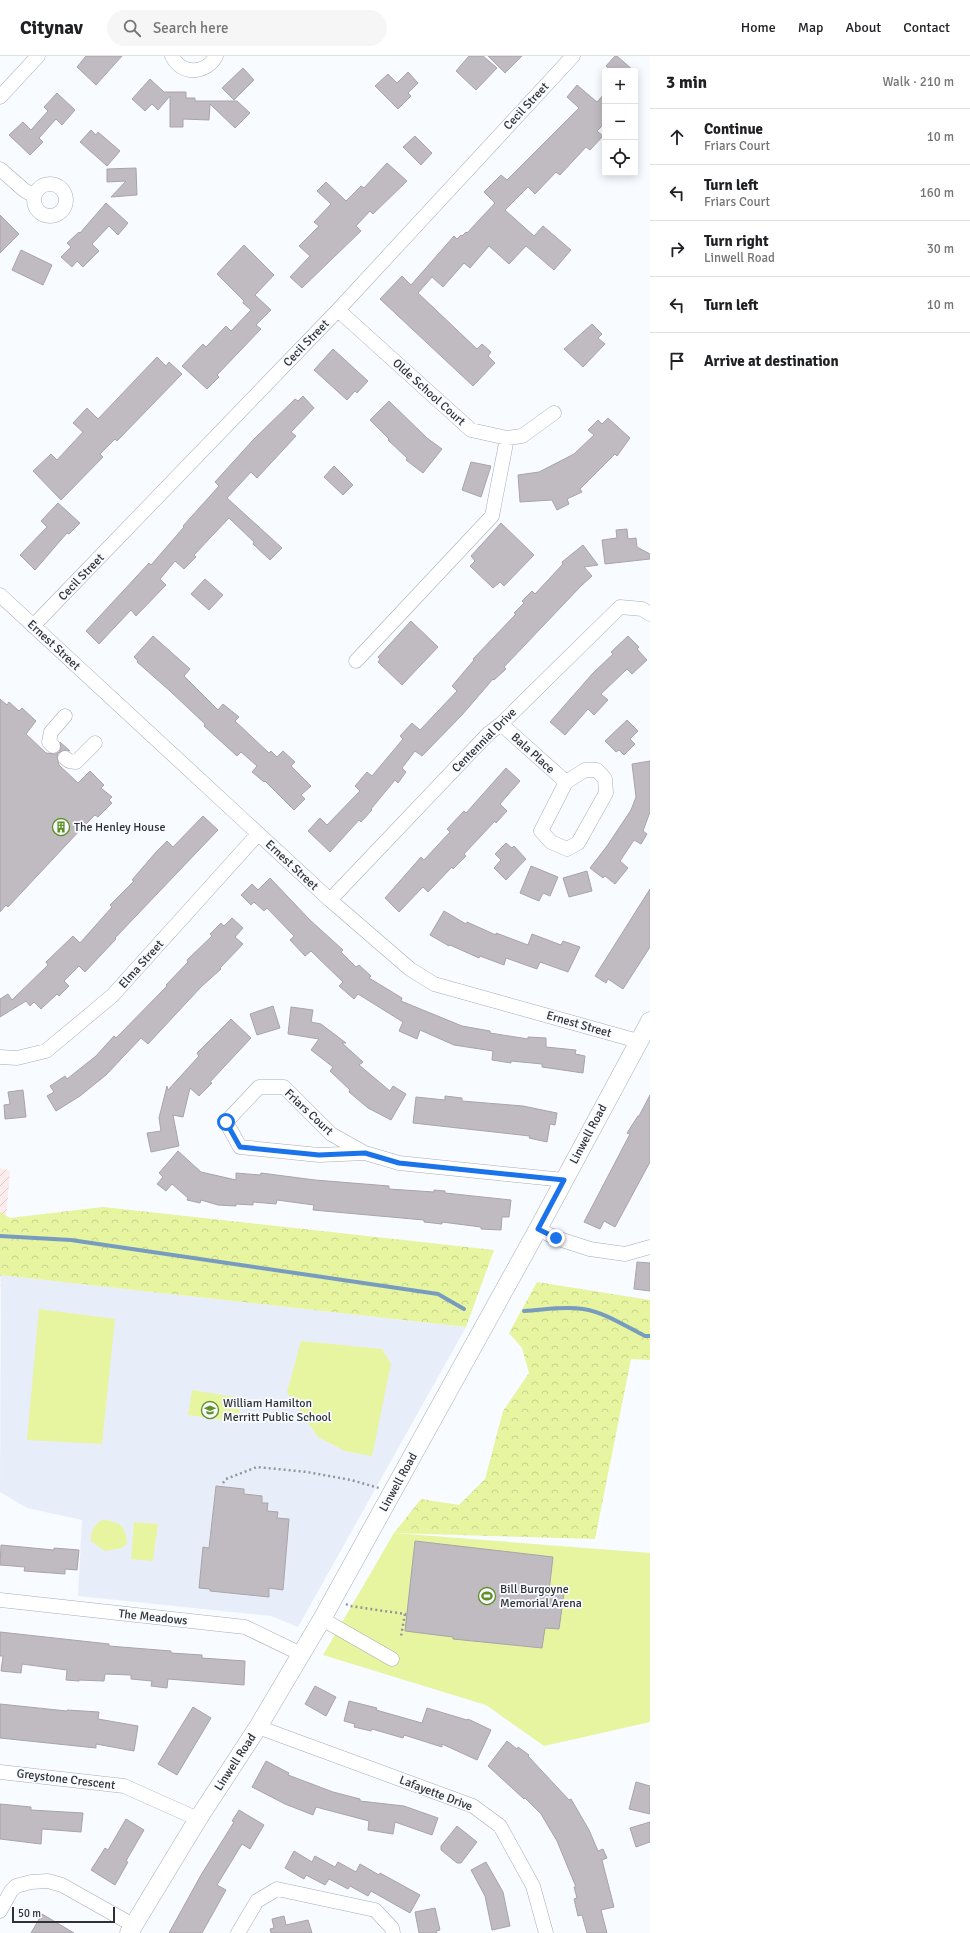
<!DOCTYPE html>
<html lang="en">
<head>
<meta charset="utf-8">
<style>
	body { margin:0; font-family:Signika,sans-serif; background:#f6f6f6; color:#202124 }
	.controls { position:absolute; right:12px; top:12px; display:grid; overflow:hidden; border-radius:4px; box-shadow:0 2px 10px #0003 }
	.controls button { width:36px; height:36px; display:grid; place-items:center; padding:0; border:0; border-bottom:1px solid #e0e0e0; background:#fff; color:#202124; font:20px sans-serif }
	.scale { position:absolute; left:12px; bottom:10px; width:103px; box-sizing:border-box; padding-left:4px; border:2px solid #303134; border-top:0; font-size:11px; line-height:14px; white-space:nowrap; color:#303134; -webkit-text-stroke:3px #f8fbff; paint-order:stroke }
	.stop { position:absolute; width:12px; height:12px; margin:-9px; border:3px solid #1a73e8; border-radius:50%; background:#fff }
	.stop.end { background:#1a73e8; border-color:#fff; box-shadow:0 1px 4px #0008 }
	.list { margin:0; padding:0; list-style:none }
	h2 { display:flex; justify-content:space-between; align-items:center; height:52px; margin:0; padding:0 16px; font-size:17px }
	h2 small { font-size:13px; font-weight:400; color:#757577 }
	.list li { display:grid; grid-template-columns:26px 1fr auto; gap:12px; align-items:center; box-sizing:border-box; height:56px; padding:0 16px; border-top:1px solid #e0e0e0 }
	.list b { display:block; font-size:15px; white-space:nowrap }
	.list p { margin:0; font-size:13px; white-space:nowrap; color:#757577 }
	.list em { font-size:13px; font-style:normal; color:#757577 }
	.icon { flex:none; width:22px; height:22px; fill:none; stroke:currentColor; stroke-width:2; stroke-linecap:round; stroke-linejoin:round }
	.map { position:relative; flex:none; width:650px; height:1877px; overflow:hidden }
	header { display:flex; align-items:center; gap:24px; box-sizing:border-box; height:56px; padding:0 20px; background:#fff; border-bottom:1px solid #e0e0e0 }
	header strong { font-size:19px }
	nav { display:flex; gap:22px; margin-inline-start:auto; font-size:14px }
	.search { width:280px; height:36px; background:#f6f6f6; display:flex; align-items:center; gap:10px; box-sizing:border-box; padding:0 14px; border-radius:22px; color:#757577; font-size:15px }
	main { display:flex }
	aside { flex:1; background:#fff }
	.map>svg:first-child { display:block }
	.industrial { fill:url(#industrial-furrows) }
	.built { fill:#e8eef9 }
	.green { fill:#e7f4a0 }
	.forest { fill:url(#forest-crowns) }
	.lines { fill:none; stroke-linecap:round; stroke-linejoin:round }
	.stream { stroke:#789cc0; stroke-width:4 }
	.building { fill:#c0bbc1; stroke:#a9a4aa }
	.minor-casing { stroke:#a8acb2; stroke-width:15 }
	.major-casing { stroke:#a8acb2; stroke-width:19 }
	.path { stroke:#939599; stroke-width:2.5; stroke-dasharray:2 3; stroke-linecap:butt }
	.minor { stroke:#fff; stroke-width:14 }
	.major { stroke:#fff; stroke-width:18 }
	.route { stroke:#1a73e8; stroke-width:5 }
	.labels { text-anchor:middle; stroke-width:3.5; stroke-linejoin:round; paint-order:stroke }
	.street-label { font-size:12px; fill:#303134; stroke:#f8fbff }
	.poi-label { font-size:12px; fill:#303134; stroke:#f8fbff; text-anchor:start }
</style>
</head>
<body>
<header>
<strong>Citynav</strong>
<div class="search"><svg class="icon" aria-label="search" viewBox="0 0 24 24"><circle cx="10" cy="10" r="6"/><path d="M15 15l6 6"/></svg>Search here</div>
<nav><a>Home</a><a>Map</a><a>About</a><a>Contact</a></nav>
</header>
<main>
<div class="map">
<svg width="650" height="1877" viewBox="0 0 650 1877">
	<defs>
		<pattern id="industrial-furrows" width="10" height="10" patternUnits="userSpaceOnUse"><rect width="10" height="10" fill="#fdecec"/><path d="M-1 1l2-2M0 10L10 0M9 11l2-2" fill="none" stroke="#d9cbcb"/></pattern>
		<pattern id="forest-crowns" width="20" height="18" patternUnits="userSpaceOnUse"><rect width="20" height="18" fill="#e7f4a0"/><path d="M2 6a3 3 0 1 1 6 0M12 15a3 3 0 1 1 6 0" fill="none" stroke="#c6d28a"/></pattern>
	</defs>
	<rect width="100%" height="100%" fill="#f8fbff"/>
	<path class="industrial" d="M0,1112L10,1115L0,1234Z"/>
	<path class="built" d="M1,1219L146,1235L466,1271L298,1571L271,1560L78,1540L82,1464L27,1452L0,1436Z"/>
	<path class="green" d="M39,1253L115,1263L102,1388L27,1384Z
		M301,1285L382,1293L391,1308L372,1400L345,1395L318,1381L287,1336Z
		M192,1334L241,1342L238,1366L188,1359Z
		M102,1464C118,1465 126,1469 127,1487L122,1492L105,1495L91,1485C90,1475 94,1469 102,1464Z
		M134,1466L158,1468L153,1505L131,1503Z
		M394,1477L650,1497V1666L544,1690L486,1649L323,1599Z"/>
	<path class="forest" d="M103,1151L494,1194L466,1271L0,1219V1156L10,1162Z
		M537,1226L650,1244V1304L631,1303L595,1483L394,1477L421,1443L459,1449L485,1423L503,1355L529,1317L522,1292L509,1277Z"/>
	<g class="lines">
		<path class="stream" d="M0,1180L71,1184L438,1238L464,1253
			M524,1255C544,1254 563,1250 583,1253C604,1256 625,1270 645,1280H650"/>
	</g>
	<path class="building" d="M86,0H122L96,29L77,11Z
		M469,0H483L497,12L476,34L456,15Z
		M488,0H522L505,17Z
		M615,0H617L634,15H612L606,10Z
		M243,12L254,24L234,44L222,32Z
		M408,16L418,27L408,37L411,40L398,53L375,30L388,18L397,27Z
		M150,23L164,36H186V42H195V45H237L250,57L235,72L210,48L209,64L183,63V71H170V40L158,54L152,48L145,55L132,43Z
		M577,29L597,46L605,37V67L597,75L603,80L590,94L586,91L560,119L556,116L535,138L528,131L505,154L534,180L543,170L571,194L554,214L526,190L509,208L489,190L470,212L464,207L443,231L432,221L418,237L477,293L482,288L491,296L488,300L495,307L473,330L380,243L402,220L411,229L454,180L457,183L461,179L462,180L466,176L467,177L495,147L484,136L501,119L507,124L579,52L567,41Z
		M57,37L75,54L62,69L56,63L39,82L43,86L30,99L9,79L23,66L31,74L48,55L44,51Z
		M91,74L96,79L98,76L120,95L107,110L80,86Z
		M415,80L432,97L421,109L403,91Z
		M387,107L407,125L373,158L370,155L356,170L361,175L302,232L290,221L310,200L299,190L319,170L314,166L331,148L317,135L326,126L346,145L361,130L364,132Z
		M136,112L137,139L111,141L126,125L107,126V113Z
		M106,147L128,167L118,179L109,170L92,188L99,195L83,211L77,205L72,211L61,201L71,191L67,187L79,176L80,177Z
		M0,159L19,178L0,197Z
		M244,189L274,219L255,239L271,254L256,269L261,273L217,319L219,321L207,333L182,310L203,288L206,291L226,270L231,275L251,254L243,247L244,245L217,218Z
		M21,194L52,209L43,229L12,214Z
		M592,268L602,278L598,282L605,288L583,311L564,293Z
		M333,293L368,325L357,337L355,335L347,344L314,314Z
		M157,301L166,310L169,306L182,318L117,385L115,383L100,398L103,401L61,444L33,415L51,398L57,404L83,376L73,367L87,352L98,363Z
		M303,340L314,352L291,376L296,380L257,422L251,416L227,442L282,492L270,504L253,488L254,486L229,462L194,499L196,501L184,513L175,505L160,523L166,529L136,560L131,554L99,588L86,575L149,507L151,509L184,471L183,470L219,430L215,426L253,384L295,343L298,345Z
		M389,345L427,382L442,393L423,417L406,404L407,402L388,384L389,383L370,364Z
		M608,362L630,382L617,400L615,398L580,433L582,436L567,443L569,448L557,454L552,444L520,446L518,419L539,416L574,398L594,379L588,374L598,364L602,368Z
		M471,406L491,410L481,441L462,434Z
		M334,410L353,429L343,439L324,421Z
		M58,447L80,467L69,478L67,477L35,514L20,499L47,471L41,465Z
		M501,467L534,499L504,530L500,526L493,532L470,510L475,505L471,500Z
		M627,473L628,483L636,482L637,491L650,498V503L605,508L602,484L617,482L616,474Z
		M583,489L598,509L584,511L592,520L581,530L504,611L506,613L494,624L493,623L462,659L422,700L415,695L402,712L406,716L398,727L395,724L371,753L372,754L361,766L359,764L330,796L308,775L320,762L327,769L360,735L355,730L367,716L372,720L403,683L400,680L412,667L420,674L457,635L452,630L474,604L473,603L516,558L514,557L524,547L522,545L532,535L535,538L563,508L562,506Z
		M205,523L223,539L209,554L191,538Z
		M411,565L438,591L402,629L378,606L380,603L378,601Z
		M153,580L190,613L184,620L218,654L223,648L239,661L235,665L269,697L271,695L277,701L283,695L295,706L291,710L311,730L301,739L305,743L294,754L265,725L264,726L252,716L257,710L241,696L237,700L204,670L205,668L170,635L137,606L138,605L134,601Z
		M628,580L639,591L637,593L647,604L632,618L627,613L601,638L608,644L594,659L588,653L565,679L550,666L593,617L613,598L611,596Z
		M0,643L7,649L9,646L19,655L22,652L36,665L26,678L46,697L55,698L59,696L61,692L60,686L70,695L66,694L58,697L57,701L59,709L78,727L90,715L104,729L101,732L112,741L109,744L112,747L98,761L95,759L81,773L8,851L6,849L0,856Z
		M627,664L638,675L630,683L635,688L624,699L619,694L616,696L605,685Z
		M650,705V756L643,775L647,778L641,788L634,784L620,805L628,812L615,828L605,820L603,822L590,812L607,790L631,754L636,741L632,708Z
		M506,712L520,725L500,748L507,755L496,767L495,765L464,798L466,800L453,813L452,811L428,836L423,831L399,856L385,842L421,801L424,804L450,776L447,773L464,755L466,757Z
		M203,760L218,774L115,882L116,883L85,916L79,910L64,925L69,930L59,940L57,938L41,953L34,946L30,950L26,945L0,961V943L8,938L12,944L48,909L46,906L73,880L80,887L112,851L110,849L134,825L132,824L156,796L167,785L173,791Z
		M506,787L512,792L514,790L526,803L506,824L494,812L501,804L495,798Z
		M531,810L558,821L550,840L543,837L539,845L520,837Z
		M587,815L592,835L569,841L563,822Z
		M270,822L310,864L343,894L341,896L356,911L359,909L371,920L369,922L402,942L401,945L462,970L490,975V977L528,983V981L546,982V991L576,994L575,998L585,1000L583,1017L542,1011V1008L511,1005V1007L492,1004L493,995L454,989L420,974L417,983L399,975L403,966L358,938L354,943L339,930L343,926L311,895L305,900L290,884L294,880L267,852L264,855L254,846L251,849L241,839L252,828L258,834Z
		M650,833V891L623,933L608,923L606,927L595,920Z
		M444,855L466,868L467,866L496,879V877L528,889L532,878L561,889L563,885L580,891L568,916L540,906L537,913L506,902L504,909L480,900L479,902L450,889L449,890L430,879Z
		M232,862L243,872L235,881L243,888L220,912L221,913L201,931L148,988L141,982L106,1019L80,1040L56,1055L47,1040L54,1036L50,1030L65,1020L67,1023L96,1000L114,980L116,982L167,930L166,929L188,906L187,904L212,880L210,878L221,867L224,870Z
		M273,950L280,972L257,979L250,958Z
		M291,951L313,954L311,966L321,968L346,987H342L363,1006L359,1009L390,1035L393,1030L406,1038L391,1064L368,1052L349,1036L350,1034L330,1015L333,1011L311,994L319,983L288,978Z
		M231,963L251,982L210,1026L212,1027L199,1040L190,1032L183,1061L173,1059L179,1090L151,1096L147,1077L161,1075L159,1062L167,1030L168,1034L199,1000L197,997Z
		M23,1034L26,1061L5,1063L4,1049L10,1048L8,1036Z
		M650,1039V1106L615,1171L604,1165L600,1173L584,1166L630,1078L627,1077L638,1060H639Z
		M445,1040L462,1042V1045L523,1050L557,1057L555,1069L550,1068L547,1086L529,1082L530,1080L413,1067L416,1041L445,1044Z
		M178,1095L201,1116L236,1124V1117L260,1119L261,1117L315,1124L389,1130V1133L434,1136V1134L445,1135V1137L511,1144L509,1161H502L501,1174L481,1173V1171L442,1166V1168L424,1166V1164L313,1154L314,1149L277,1144L276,1148L253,1146V1149L236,1148V1150L218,1149L201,1144L200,1147L187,1144L188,1142L172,1128L166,1135L157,1128L163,1121L159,1117Z
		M637,1206L650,1207V1235L634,1233Z
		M216,1430L244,1433V1438L262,1440V1447H268L267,1455L278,1456L277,1462L289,1463L283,1534L269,1532V1541L210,1535V1533L199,1532L203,1491L209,1492Z
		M415,1485L553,1501L549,1535L564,1537L559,1573L545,1572L542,1592L453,1583V1581L405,1575Z
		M1,1489L54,1494V1492L79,1494L77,1514L65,1513V1518L24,1515L25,1511L0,1509Z
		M0,1576L109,1588V1590L171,1595V1597L202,1599V1602L245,1605L244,1629L168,1623L167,1632L151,1630L152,1625L131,1623V1619L105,1618L104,1625L79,1624V1625L66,1624L67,1614L22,1608L21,1617L1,1615L3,1600H0Z
		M315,1630L336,1641L326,1660L305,1648Z
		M349,1645L377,1652L376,1654L422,1667L427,1652L467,1664L468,1663L491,1674L477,1704L442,1688V1691L404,1679L403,1682L372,1673L371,1675L354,1671L355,1668L344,1665Z
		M0,1648L67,1655V1654L99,1656L98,1663L138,1670L134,1695L96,1688V1692L0,1682Z
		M193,1651L211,1662L177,1719L158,1708Z
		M507,1685L517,1693L518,1691L529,1699L528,1700L569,1744L571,1743L589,1774L598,1795L603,1793L607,1802L602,1804L614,1851L601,1854L607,1877H587L582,1859L578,1860L574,1843L577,1842L574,1831H576L557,1785L541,1758L525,1742L524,1743L488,1710Z
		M266,1705L289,1717L288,1719L333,1736L360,1743V1745L404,1750L438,1762L432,1779L395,1766L393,1778L368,1774L369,1765L316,1751L313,1759L285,1748L252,1731Z
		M636,1726L650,1730V1758L629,1753Z
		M0,1748L31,1751V1754L83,1757L81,1776L42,1773L41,1788L0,1783Z
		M239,1754L264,1769L250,1793L242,1788L217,1829L226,1834L202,1877H169L201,1819L234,1766L232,1765Z
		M126,1763L144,1774L126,1805L128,1806L115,1829L91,1814L105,1792L108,1794Z
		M650,1766V1786L636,1791L630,1772Z
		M457,1770L477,1786L461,1807H457L441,1794V1790Z
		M294,1795L312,1806L315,1800L335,1811L338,1806L356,1816L360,1808L379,1819L380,1817L420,1839L410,1857L371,1835L368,1840L350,1830L348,1833L329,1823L325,1829L306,1819L304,1823L285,1812Z
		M486,1806L503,1836L510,1870L492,1874L485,1840L471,1814Z
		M435,1852L440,1874L436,1875L437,1877H419L415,1856Z
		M42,1858L74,1877H31Z
		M284,1860L286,1869L308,1864L312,1877H271L270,1873L274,1872L272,1863Z"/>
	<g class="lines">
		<g class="minor-casing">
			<path id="minor" d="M172,0C182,20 206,18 216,0
				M0,41L38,0
				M0,113L24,134L34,140
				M34 144a16 16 0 1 1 32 0a16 16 0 1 1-32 0Z
				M338,254L471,374L507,382L522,380L554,357
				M0,539L330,844L410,913L434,928L638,985
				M33,570L338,254L573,0
				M356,605L492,460L507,382
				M501,668L566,726L541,775L551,786L567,793L578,787L606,737L605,723L597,714H585L566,726
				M53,690L49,686L51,676L65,660
				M65,702L69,705L76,706L95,687
				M330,844L488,678L501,668L620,551L642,553L650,558
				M0,1001L17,1002L46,995L112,940L258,778
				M365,1097L319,1099L240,1091L226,1066L259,1031H284L331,1078L365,1097L399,1107L564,1124
				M538,1173L556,1182L590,1193L625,1198L650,1191
				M0,1544L245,1571L301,1598
				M322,1563L392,1603
				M258,1671L473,1750L500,1770L533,1830L546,1877
				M0,1716L124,1730L198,1763
				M0,1855L11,1835L16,1830L31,1826L48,1825L62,1829L133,1869
				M238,1877L257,1845L277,1833L375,1854L392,1872L393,1877"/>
		</g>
		<g class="major-casing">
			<path id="major" d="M129,1877L198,1763L258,1671L322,1563L538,1173L650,965"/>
		</g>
		<path class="path" d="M223,1427L226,1423L257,1411L307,1416L351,1424L379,1432
			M346,1548L350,1550L405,1558L401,1580"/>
		<use href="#minor" class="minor"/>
		<use href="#major" class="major"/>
	</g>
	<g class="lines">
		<path class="route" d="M226,1066L240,1091L319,1099L365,1097L399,1107L564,1124L538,1173L556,1182"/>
	</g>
	<defs>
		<g id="building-ring" transform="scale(0.9)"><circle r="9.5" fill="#f8fbff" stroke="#609027" stroke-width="1.5"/><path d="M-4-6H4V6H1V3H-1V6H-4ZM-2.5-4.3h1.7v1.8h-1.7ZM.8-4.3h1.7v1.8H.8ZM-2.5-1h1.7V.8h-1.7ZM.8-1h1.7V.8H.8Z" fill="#609027"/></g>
		<g id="school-ring" transform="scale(0.9)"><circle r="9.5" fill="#f8fbff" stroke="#609027" stroke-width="1.5"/><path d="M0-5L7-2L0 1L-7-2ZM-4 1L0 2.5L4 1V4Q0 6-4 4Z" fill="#609027"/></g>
		<g id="stadium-ring" transform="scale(0.9)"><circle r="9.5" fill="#f8fbff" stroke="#609027" stroke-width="1.5"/><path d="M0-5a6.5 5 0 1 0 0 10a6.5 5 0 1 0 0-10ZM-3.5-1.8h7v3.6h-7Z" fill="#609027"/></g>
	</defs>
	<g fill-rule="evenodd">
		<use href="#building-ring" x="61" y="771"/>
		<use href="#school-ring" x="210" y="1354"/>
		<use href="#stadium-ring" x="487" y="1540"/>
	</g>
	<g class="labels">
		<g class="street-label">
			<text transform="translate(526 50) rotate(-47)" y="4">Cecil Street</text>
			<text transform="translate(306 287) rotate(-46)" y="4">Cecil Street</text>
			<text transform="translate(429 336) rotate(42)" y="4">Olde School Court</text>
			<text transform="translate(81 521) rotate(-46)" y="4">Cecil Street</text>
			<text transform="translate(54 589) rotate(43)" y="4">Ernest Street</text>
			<text transform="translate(484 684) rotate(-45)" y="4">Centennial Drive</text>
			<text transform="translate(533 697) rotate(42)" y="4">Bala Place</text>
			<text transform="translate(292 809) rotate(43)" y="4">Ernest Street</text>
			<text transform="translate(141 908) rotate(-48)" y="4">Elma Street</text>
			<text transform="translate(579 968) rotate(16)" y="4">Ernest Street</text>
			<text transform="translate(309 1056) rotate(43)" y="4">Friars Court</text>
			<text transform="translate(588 1078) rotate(-62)" y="4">Linwell Road</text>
			<text transform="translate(398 1426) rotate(-61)" y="4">Linwell Road</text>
			<text transform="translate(153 1561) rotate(6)" y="4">The Meadows</text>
			<text transform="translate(235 1706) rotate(-57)" y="4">Linwell Road</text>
			<text transform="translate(66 1723) rotate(7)" y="4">Greystone Crescent</text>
			<text transform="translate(436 1737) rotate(21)" y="4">Lafayette Drive</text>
		</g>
		<g class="poi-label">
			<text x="74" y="775">The Henley House</text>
			<text x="223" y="1351">William Hamilton<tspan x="223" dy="14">Merritt Public School</tspan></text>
			<text x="500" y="1537">Bill Burgoyne<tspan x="500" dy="14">Memorial Arena</tspan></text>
		</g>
	</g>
</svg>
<div class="controls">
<button>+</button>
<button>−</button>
<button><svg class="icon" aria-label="locate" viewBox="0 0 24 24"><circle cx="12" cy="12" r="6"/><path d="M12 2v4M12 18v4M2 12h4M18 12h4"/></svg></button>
</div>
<div class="scale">50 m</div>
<div class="stop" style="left:226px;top:1066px"></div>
<div class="stop end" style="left:556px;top:1182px"></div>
</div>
<aside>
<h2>3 min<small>Walk · 210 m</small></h2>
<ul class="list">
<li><svg class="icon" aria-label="ahead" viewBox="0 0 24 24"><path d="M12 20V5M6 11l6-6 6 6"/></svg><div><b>Continue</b><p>Friars Court</p></div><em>10 m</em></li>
<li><svg class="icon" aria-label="left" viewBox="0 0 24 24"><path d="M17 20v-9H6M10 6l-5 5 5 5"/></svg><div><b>Turn left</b><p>Friars Court</p></div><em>160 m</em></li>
<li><svg class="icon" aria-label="right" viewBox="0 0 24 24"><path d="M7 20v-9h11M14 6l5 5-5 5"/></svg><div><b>Turn right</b><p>Linwell Road</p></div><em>30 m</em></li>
<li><svg class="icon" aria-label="left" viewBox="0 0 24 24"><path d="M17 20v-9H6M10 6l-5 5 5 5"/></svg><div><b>Turn left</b></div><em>10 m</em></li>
<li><svg class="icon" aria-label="arrive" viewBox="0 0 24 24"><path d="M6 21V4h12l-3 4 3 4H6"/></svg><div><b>Arrive at destination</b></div></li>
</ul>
</aside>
</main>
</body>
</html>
